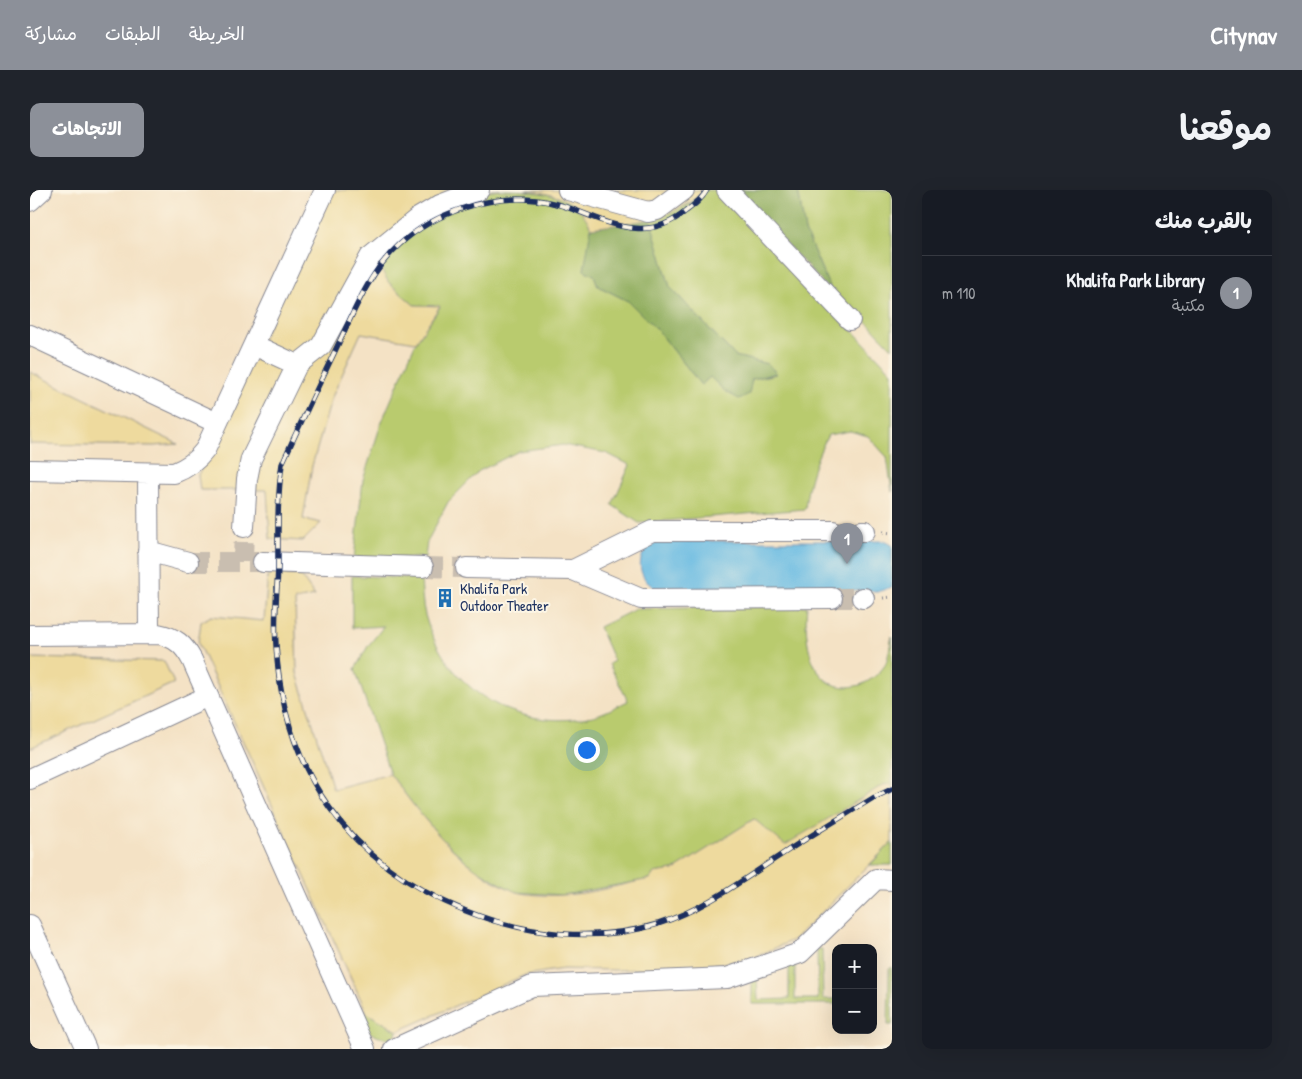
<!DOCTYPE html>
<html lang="ar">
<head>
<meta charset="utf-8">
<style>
	body { margin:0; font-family:"Patrick Hand","Playpen Sans Arabic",sans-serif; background:#20242c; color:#f1f3f6; direction:rtl }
	.controls { position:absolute; right:15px; bottom:15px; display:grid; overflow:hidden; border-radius:10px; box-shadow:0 5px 20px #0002 }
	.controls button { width:45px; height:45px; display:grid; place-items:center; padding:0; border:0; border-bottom:1px solid #363941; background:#171b24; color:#f1f3f6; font:25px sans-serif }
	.you { position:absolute; left:556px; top:559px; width:18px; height:18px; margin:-12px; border:4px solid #fff; border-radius:50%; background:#1a73e8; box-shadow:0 0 0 8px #1a73e833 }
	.badge { display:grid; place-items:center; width:32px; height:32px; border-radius:50%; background:#8c9099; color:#fff; font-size:16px; font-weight:700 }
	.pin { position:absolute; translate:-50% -41px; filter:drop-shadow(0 1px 2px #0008) }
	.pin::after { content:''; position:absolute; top:26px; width:18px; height:15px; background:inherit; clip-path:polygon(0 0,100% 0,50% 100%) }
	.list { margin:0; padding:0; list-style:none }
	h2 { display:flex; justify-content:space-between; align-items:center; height:65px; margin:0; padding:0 20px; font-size:21px }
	h2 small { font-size:16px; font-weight:400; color:#9ea1a6 }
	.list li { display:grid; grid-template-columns:32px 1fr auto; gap:15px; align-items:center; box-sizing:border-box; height:75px; padding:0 20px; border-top:1px solid #363941 }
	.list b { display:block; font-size:19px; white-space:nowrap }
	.list p { margin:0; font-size:16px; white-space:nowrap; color:#9ea1a6 }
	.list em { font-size:16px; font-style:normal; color:#9ea1a6 }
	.map { position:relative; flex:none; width:862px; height:859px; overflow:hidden; direction:ltr; border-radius:10px }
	header { display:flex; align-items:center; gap:30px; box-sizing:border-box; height:70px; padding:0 25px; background:#8c9099; color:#fff }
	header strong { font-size:24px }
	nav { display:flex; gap:28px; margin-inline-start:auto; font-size:18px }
	.intro { display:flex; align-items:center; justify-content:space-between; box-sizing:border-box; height:120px; padding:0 30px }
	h1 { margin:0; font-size:35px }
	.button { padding:12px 22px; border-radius:10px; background:#8c9099; color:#fff; font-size:18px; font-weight:700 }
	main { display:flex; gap:30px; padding:0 30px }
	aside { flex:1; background:#171b24; border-radius:10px; box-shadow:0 5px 20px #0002 }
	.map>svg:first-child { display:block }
	.green { fill:#b9cb6e; stroke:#6a7d66 }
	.forest { fill:#92af61; stroke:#566f60 }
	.sand { fill:#eeda9e; stroke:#84847e }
	.water { fill:#66bae2; stroke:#4074a0 }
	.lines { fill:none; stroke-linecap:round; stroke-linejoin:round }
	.minor-tunnel { stroke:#c9beb0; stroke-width:20; stroke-dasharray:20 10; stroke-linecap:butt }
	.minor-casing { stroke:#888892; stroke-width:22 }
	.path { stroke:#888892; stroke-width:3; stroke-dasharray:1 4; stroke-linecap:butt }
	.minor { stroke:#fff; stroke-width:20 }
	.rail-casing { stroke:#1b2f5e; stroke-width:5.5 }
	.rail { stroke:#fcf5e5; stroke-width:4; stroke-dasharray:11; stroke-linecap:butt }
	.labels { text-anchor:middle; stroke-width:4; stroke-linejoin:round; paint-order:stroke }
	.poi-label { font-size:15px; fill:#1b2f5e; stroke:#fcf5e5; text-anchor:start }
</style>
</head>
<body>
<header>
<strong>Citynav</strong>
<nav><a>الخريطة</a><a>الطبقات</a><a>مشاركة</a></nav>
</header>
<div class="intro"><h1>موقعنا</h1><a class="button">الاتجاهات</a></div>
<main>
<aside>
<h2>بالقرب منك<small></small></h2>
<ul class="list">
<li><span class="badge">1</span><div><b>Khalifa Park Library</b><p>مكتبة</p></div><em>110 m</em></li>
</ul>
</aside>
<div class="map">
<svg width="862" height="859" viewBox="0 0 862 859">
	<rect width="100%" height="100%" fill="#fcf5e5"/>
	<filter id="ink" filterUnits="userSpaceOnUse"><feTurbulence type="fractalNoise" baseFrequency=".02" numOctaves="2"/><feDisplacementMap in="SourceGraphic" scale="10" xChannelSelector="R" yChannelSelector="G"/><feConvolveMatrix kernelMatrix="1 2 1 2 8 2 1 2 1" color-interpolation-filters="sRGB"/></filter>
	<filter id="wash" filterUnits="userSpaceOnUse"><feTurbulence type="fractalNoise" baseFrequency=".0096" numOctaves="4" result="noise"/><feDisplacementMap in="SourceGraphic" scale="20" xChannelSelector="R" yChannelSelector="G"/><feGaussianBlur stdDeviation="1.12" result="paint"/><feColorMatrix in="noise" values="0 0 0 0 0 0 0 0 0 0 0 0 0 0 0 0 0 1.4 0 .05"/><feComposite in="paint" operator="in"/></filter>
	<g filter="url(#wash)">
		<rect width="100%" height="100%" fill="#f4e2c5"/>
		<path class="green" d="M470,0C496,0 557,3 561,38C563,48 556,69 554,80L564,85L568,96L598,111L630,143L671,195L680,187L696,202L721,194L722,189L747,184L737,174L705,166L640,97L620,29L661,14L676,0H688L862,182V302L857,267L838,246L820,241L798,245C785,270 778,291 775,319L609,333L582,315L600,275L576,263L533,255L489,261L449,281L418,312L397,352L395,368H324L333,290L352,231L386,152L410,117L384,115L359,93L349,77L369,48L452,2Z
			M768,0H862V158L836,131L802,103L775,41Z
			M322,386L391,388C392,400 392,414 395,425C416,500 487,543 563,526C575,523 587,516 598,511L579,474L584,471L569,437L606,419L777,416C773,452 782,508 830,495C839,492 852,482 856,473C859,465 860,455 862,446V594L853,595L755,656L724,629L644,680L624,683L620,689L533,705L485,702L444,678L412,649L388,621L360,584L325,479L338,456L354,436L322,438Z
			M862,652V675H840Z
			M787,759H792L793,809H806V814H722V790L727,788L728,810L759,809V776L765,775V809H788Z
			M862,777V835H858L859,779Z
			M337,823L367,841L365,848C348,849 339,845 329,830Z"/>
		<path class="forest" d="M706,0H768L775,41L802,103Z
			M620,29L640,97L705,166L737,174L747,183L722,189L719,204L709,209L696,202L680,187L671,195L630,143L598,111L568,96L564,85L554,80L561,38Z"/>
		<path class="sand" d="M303,0H470L452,2L369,49L349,76L359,93L384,115L410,116L386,152L331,143L302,207L282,276L273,329L291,333L273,351L240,349L237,300H170L168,285Z
			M495,0H676C643,31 604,32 561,38C549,9 524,4 495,0Z
			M0,182L148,254L124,256L0,254Z
			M238,383L271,386L285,406L265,410L267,483L303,599L360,584C393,629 430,678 484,701C493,705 522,706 533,705C561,704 592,694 620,689L624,683L644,680L724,629L755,655L853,595L862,594V652L765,749L721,769L672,776L588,780L533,779L495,785L368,841L337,823L168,453L171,432L181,426L234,431Z
			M0,468L134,471L144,493L0,558Z"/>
		<path class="water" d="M629,351H853L862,355V397L850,401L627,399C604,388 605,359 629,351Z"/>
	</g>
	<g filter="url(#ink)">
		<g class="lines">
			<path class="minor-tunnel" d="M803,341H831
				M158,372H233
				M213,372L214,337
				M393,377L436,378
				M802,408H832"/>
			<g class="minor-casing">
				<path id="minor" d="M538,0L618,22L627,20L654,0
					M697,0L820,130
					M0,11L12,0
					M0,145L187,233
					M267,175L291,156L340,67L388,28L410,15L449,0
					M0,280L144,283C157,278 166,272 175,260L295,0
					M118,283L119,444
					M214,337L217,289L221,269L267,175L224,155
					M831,341H835
					M118,361L158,372
					M233,372L393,377
					M436,378L543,380L611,409L802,408
					M543,380L622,341H803
					M832,408H834
					M0,445L128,444C145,447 154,455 162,470L335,859
					M0,589L178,506
					M0,735L56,859
					M364,859L502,796L697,788L770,763L846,689L862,690"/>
			</g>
			<path class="path" d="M853,342L862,343
				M853,408L862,407"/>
			<use href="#minor" class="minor"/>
			<g class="rail-casing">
				<path id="rail" d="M677,0C672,9 664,15 656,21C605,64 558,15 506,10C458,5 405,22 369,55C338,83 323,124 305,161C287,199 269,236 252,274C247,308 248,342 248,377C247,403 244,429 246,455C253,582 319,674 436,721C496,745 565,753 628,734C674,719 711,691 751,665C781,645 812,627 843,608L862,599"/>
			</g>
			<use href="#rail" class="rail"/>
		</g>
	</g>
	<defs>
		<g id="building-bare" transform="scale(1.5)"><path d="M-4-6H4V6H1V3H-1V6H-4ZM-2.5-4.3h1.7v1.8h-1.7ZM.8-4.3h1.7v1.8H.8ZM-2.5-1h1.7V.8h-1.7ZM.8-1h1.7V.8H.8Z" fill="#1f6fb2" stroke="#fcf5e5" stroke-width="2.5" paint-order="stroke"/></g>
	</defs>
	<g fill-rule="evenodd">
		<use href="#building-bare" x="415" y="408"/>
	</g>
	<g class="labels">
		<g class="poi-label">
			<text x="430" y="404">Khalifa Park<tspan x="430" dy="17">Outdoor Theater</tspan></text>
		</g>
	</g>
</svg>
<div class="controls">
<button>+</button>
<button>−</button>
</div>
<div class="you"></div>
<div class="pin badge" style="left:817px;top:374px">1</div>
</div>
</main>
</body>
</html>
